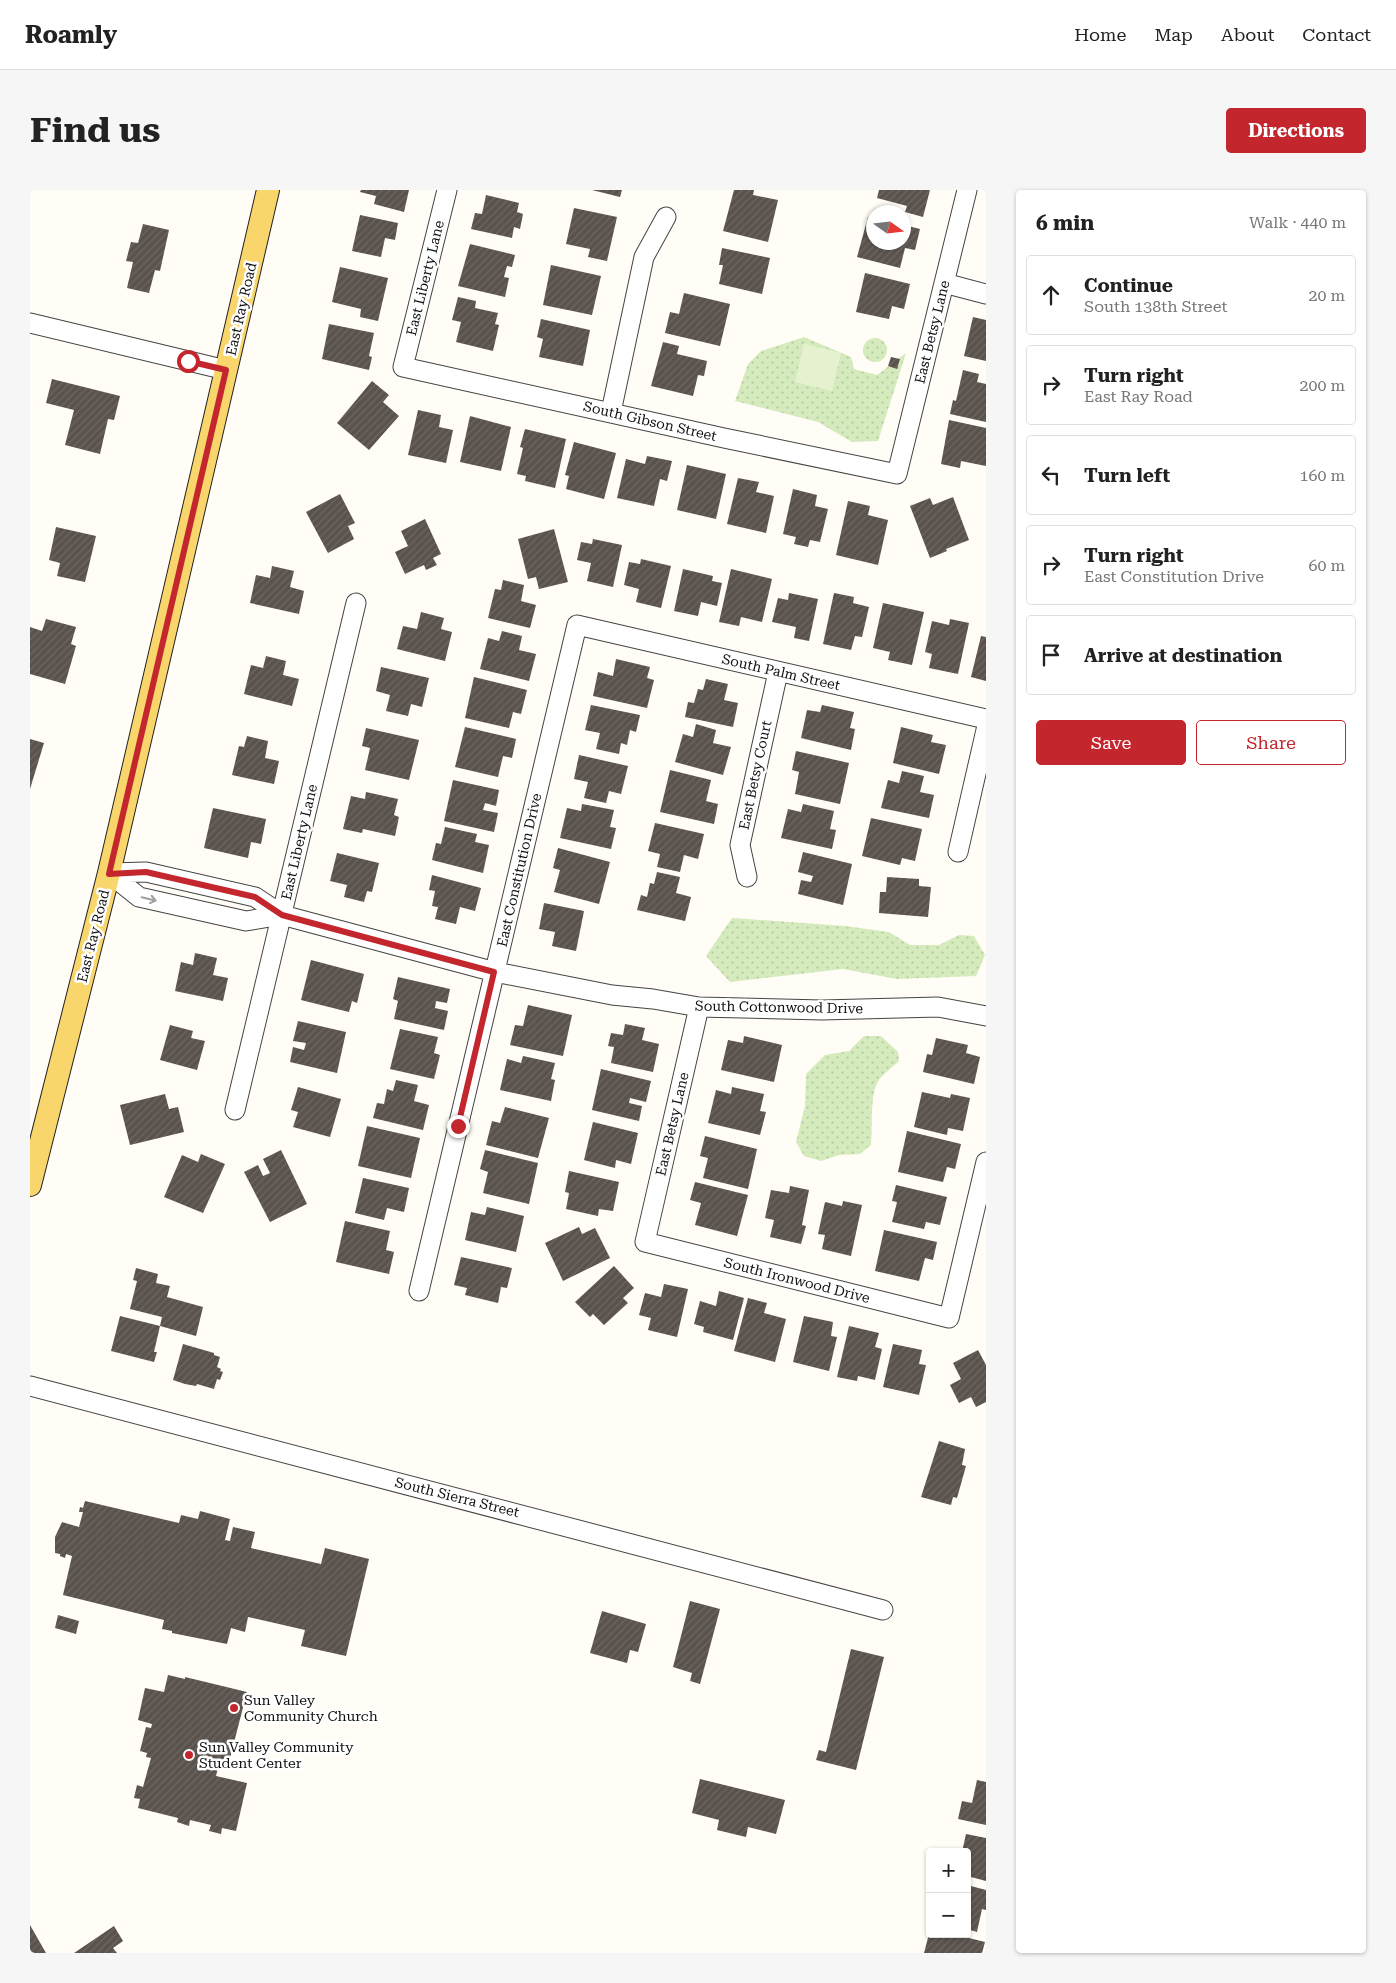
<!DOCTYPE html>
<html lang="en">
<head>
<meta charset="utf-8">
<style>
	body { margin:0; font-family:"Roboto Serif",serif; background:#f6f6f6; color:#222 }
	.controls { position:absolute; right:15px; bottom:15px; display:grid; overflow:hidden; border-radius:5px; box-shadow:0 1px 4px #0004 }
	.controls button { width:45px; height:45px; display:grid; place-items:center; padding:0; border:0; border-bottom:1px solid #e0e0e0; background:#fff; color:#222; font:25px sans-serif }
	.compass { position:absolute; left:836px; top:15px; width:45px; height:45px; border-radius:50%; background:#fff; box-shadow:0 1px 4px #0004; rotate:104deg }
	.stop { position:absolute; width:15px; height:15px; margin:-11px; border:4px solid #c4262e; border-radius:50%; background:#fff }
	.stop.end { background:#c4262e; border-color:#fff; box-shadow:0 1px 5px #0008 }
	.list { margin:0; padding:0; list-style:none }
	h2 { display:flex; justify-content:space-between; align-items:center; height:65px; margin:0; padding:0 20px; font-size:21px }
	h2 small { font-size:16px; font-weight:400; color:#767676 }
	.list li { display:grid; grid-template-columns:32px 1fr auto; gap:15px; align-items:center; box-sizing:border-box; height:80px; margin:0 10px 10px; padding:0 10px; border:1px solid #e0e0e0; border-radius:5px }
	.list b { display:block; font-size:19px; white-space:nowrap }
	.list p { margin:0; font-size:16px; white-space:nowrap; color:#767676 }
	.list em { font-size:16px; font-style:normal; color:#767676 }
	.actions { display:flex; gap:10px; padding:15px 20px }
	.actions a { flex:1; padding:11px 0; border:1px solid #c4262e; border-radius:5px; text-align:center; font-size:18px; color:#c4262e }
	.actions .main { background:#c4262e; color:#fff }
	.icon { flex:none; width:28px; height:28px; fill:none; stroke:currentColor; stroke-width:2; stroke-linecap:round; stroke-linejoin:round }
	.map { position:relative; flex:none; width:956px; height:1763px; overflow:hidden; border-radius:5px }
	header { display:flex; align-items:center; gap:30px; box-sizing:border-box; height:70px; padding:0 25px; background:#fff; border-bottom:1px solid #e0e0e0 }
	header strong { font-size:24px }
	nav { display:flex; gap:28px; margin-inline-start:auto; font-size:18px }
	.intro { display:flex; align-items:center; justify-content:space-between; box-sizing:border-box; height:120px; padding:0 30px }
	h1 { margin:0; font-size:35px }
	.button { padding:12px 22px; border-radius:5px; background:#c4262e; color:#fff; font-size:18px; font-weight:700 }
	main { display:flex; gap:30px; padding:0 30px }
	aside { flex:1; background:#fff; border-radius:5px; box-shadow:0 1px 4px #0004 }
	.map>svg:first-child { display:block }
	.grass { fill:url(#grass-dots) }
	.pitch { fill:#e6f2cf }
	.building { fill:url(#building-hatch) }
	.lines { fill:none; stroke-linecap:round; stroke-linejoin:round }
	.minor-casing { stroke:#444; stroke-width:21 }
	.major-casing { stroke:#222; stroke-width:24 }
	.minor { stroke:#fff; stroke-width:19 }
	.major { stroke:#f9d66b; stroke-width:22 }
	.oneway { stroke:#a0a0a0 }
	.route { stroke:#c4262e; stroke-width:6 }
	.poi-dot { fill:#c4262e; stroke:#fff; stroke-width:2 }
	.labels { text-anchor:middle; stroke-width:5; stroke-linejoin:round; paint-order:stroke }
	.street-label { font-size:14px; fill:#111; stroke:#fff }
	.poi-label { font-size:14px; fill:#111; stroke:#fff; text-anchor:start }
</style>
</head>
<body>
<header>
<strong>Roamly</strong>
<nav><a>Home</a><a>Map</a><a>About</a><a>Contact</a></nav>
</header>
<div class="intro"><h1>Find us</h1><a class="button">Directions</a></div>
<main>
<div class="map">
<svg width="956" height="1763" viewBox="0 0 956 1763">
	<defs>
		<pattern id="grass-dots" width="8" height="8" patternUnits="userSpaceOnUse" patternTransform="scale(1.25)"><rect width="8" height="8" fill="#d5ebbd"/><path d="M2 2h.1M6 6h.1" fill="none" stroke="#b6c8a1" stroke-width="1.8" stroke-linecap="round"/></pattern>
		<pattern id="building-hatch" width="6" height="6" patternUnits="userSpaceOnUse" patternTransform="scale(1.25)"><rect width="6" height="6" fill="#5a524d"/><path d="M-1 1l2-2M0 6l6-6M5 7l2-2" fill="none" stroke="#6d6662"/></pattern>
	</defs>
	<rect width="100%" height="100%" fill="#fffdf5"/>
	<path class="grass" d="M774,147L821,167L824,179L847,185L876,163L848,251L822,252L788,232L705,211L718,174L731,161Z
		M833 160a12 12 0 1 1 24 0a12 12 0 1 1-24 0Z
		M702,728L815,736L859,742L880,755H909L929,745L944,746L955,765L946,786L867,789L813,779L700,792L676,766Z
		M834,846H851L868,862L869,871C863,877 854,883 849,890C839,904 843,938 841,955L830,964L809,965L791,971L774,966L766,952L775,916L776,884L795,865L819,861Z"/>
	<path class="pitch" d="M774,154L811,163L802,201L765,192Z"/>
	<path class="building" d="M331,0H379L374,22L344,14L346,6L330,2Z
		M562,0H592L590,7Z
		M704,0H724L723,5L748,10L738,52L693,41Z
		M849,0H900L893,27L875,22L877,16L847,8Z
		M456,5L489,13L487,22L493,24L490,39L484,37L482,48L441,39L445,23L452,24Z
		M544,18L587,27L577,71L558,67L560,59L536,54Z
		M330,25L368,33L365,50L355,48L351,67L322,61Z
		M838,27L844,28V52H874V35L890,39L885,60L875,58L870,78L827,67Z
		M113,34L139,40L130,81L125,80L119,103L97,98L103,72L96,71L101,52L108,53Z
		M440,54L485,65L482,77L477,76L474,87L479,88L475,107L428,96Z
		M692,58L740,68L732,104L689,94L693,75H689Z
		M521,75L571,86L562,125L513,115Z
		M310,77L358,88L348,131L330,127L331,119L302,112Z
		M835,83L880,94L874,119L862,116L859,129L826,122Z
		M654,103L700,114L690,156L635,143L640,122L649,124Z
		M428,107L446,111L445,118L468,123L465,134L469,135L463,161L426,152L431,132L422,130Z
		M943,127L956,130V171L934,166Z
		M511,129L560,140L553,176L509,167L513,149L507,147Z
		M299,134L344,143L339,166L342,167L339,180L292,169Z
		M633,152L649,156L647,164L677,171L674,186L668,185L663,206L621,196Z
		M861,167L870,169L867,179L858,176Z
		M933,180L949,184L947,192L956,194V232L920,224L923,210L926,211Z
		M22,189L90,206L84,230L78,229L70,264L35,255L44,220L16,213Z
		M342,191L359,205L353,212L369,226L339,260L307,233Z
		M388,220L411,225L409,237L423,240L416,273L378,265Z
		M440,226L481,237L471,281L430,272Z
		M919,230L956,238V276L931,271L930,278L911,274Z
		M495,239L536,249L525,298L495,291L496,286L487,284L493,258L490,257Z
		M544,252L586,263L574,309L536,299L539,286L535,285Z
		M617,266L642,271L637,291L630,289L624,316L587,308L596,269L615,274Z
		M657,275L696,284L686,329L647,320Z
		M708,288L729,292L726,302L744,306L736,343L697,334Z
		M763,299L787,305L785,316L798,319L790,352L780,350L778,357L764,354L766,347L753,344Z
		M310,304L325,333L318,336L324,349L298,363L276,322Z
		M923,307L939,350L916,359L917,361L900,368L880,316L900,308L903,315Z
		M818,311L840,316L838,325L858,330L848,375L806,365Z
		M395,329L411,364L403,368L407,375L396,380L394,375L375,384L365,362L378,356L371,341Z
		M26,337L66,346L55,392L27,386L30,373L19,370Z
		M524,339L538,392L509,399L506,387L498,389L488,349Z
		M563,349L592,355L583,397L557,391L561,373L547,370L551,352L562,354Z
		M611,369L641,376L631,418L606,412L609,399L594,395L599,372L610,374Z
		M242,376L264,381L260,397L274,401L269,424L220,413L226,385L240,388Z
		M653,379L683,386L682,391L692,393L687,416L671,412L668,426L644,421Z
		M701,379L742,389L732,432L711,427L709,436L689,432Z
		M473,390L494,395L491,411L506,415L500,438L458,428L465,399L471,400Z
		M759,403L788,409L779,451L764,448L766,437L742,432L748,408L758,410Z
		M804,403L824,407L823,413L839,417L832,447L825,446L821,460L793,454Z
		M853,413L894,422L882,475L858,470L860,462L843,458Z
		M391,422L414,428L411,439L422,442L415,471L367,459L373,436L387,439Z
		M16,429L46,437L41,454L46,456L35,494L0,484V437L12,441Z
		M920,429L939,433L928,484L899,478L902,464L895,462L902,431L919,435Z
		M472,441L492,446L489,460L506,464L499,491L450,479L458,448L469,451Z
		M951,446L956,447V491L941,487Z
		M236,466L256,471L253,485L269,489L262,516L214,504L221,475L233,478Z
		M586,469L620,477L617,488L624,490L617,518L563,506L568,482L583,486Z
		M351,477L399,488L392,517L381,514L378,526L356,521L360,505L346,501Z
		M444,487L497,500L491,524L483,522L479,538L435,528Z
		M676,489L698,494L694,510L708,513L703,537L655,527L658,512L664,513L668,499L673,500Z
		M561,515L610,525L606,542L600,540L597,555L591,553L589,564L566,559L570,543L555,540Z
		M792,515L824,522L820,538L825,539L821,560L771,548L777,520L790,522Z
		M666,534L686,540L683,553L701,557L693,585L645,572L653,544L663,547Z
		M435,537L486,549L482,568L473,566L468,587L425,577Z
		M871,537L903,545L901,552L916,555L909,584L863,573Z
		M336,538L389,550L379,590L335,580L340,558L332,556Z
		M217,546L238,551L235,568L249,571L244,594L202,585L209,556L214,557Z
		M0,549L14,553L0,599Z
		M766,561L819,573L810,614L765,604L769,582L762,580Z
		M549,565L598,576L591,604L579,601L576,613L554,608L558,592L544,589Z
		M640,580L681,590L676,611L688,614L684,634L630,622Z
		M872,581L894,586L890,602L904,605L899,628L851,618L858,590L869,593Z
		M423,590L469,600L466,616L455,613L453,620L468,623L464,642L414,631Z
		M336,602L368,609L364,625L369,627L365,646L333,639L332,643L313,639L321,606L335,609Z
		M552,614L584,620L580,637L586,638L581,659L530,648L537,618L551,621Z
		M773,614L804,621L800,639L806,640L802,659L751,648L758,619L771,622Z
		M183,618L236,629L231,654L221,652L218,668L174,658Z
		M841,628L892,639L885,671L872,668L870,675L832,666Z
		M625,633L674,644L668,669L654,665L650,682L627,677L630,664L618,661Z
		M415,637L447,644L445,652L459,655L453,683L402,670L406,653L411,654Z
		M528,658L580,672L569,714L524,702L530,680L523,678Z
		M773,662L822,674L813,715L768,704L771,690L781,692L783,686L768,682Z
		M307,663L349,673L342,702L337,701L334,712L314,707L317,695L300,691Z
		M627,682L650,687L646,703L661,707L655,731L607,720L611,705L617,707L620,693L624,694Z
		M402,685L451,698L445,721L430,717L426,734L405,729L408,717L402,716L405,701L399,700Z
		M857,687L889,689V696L901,697L898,727L849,723L850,702H856Z
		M514,713L554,721L546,761L522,756L525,742L509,739Z
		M165,763L187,768L183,785L198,788L193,811L145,801L151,772L163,775Z
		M281,770L334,784L327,813L322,811L319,822L271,810Z
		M368,787L420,799L417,813L406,811L405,818L418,821L414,840L364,829L368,811L363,809Z
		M498,815L542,825L533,866L480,855L485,835L493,836Z
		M268,831L316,842L307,883L260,872L263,857L274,860L276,853L263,851Z
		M595,834L615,838L612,850L629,854L623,882L581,873L584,857L578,856L581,843L593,845Z
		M140,835L163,841L161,848L175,851L167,880L130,870Z
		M370,839L408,847L404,863L410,865L404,889L360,879Z
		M714,846L752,855L744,892L691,880L698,850L713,853Z
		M906,848L938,855L936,863L950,867L944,894L893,882L897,864L902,865Z
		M493,866L525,873L521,889L525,890L521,911L470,900L477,869L491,873Z
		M571,879L621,891L616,912L600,908L599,913L612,916L609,931L562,920Z
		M366,890L388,895L384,911L399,915L393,940L343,928L347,913L354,914L357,899L363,901Z
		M268,897L311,909L300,947L263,937L268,922L261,920Z
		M702,897L734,904L730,921L736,922L730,945L678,933L686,900L701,904Z
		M892,902L920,908L921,904L940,908L933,941L918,938L917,945L884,937Z
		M135,904L139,919L148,917L154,942L100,955L90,915Z
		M475,917L519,928L508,968L456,955L462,931L470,933Z
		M563,932L608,943L601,974L586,970L585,978L554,970Z
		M337,936L390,948L381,988L328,976Z
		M877,941L931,954L925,979L917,977L913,992L868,982Z
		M675,946L727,959L718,999L673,988L678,968L670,966Z
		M251,960L277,1014L240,1032L214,982L228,975L233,986L240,983L233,969Z
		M455,960L508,973L499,1014L453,1003L458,982L450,979Z
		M171,964L195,974L173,1023L134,1007L152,965L168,972Z
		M539,981L589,992L583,1021L569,1019L568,1026L536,1019L539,1003L535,1002Z
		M333,988L379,998L374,1022L357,1018L354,1030L325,1023Z
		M665,992L718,1005L707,1046L665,1035L671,1013L660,1010Z
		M866,995L917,1007L910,1035L896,1032L894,1039L862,1032L867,1012L862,1011Z
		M760,996L779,1000L772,1035L776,1036L771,1054L740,1047L744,1030L735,1028L741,1000L759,1003Z
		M813,1011L832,1015L821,1066L792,1059L795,1045L788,1044L795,1012L812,1016Z
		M457,1017L494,1026L486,1062L435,1050L441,1022L455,1025Z
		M315,1031L360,1041L356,1060L364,1062L359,1084L306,1072Z
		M549,1037L552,1044L565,1038L580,1068L533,1091L515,1053Z
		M854,1040L907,1052L903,1070L895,1068L889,1091L845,1081Z
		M431,1067L482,1078L477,1098L471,1097L468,1113L435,1105L437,1098L424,1095Z
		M584,1076L604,1098L593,1108L598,1113L574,1135L563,1124L560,1127L545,1112Z
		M106,1078L128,1084L126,1093L140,1096L137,1107L173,1117L166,1146L130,1136L132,1127L100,1119L107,1091L103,1090Z
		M634,1094L658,1099L647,1147L618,1140L621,1128L609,1125L615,1103L631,1107Z
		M689,1101L714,1108L703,1150L673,1142L674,1137L664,1134L670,1111L686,1116Z
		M718,1108L737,1113L734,1123L756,1129L745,1172L704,1161Z
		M90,1126L130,1136L124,1162H127L124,1172L81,1161Z
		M774,1126L803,1132L801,1146L807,1147L799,1181L763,1172Z
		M819,1136L849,1143L845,1157L852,1159L845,1190L828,1186L827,1191L807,1187Z
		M153,1154L184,1163V1165L190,1167L187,1177L191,1179L190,1181L193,1182L190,1190L187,1189L184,1199L167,1194L166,1196L155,1194L143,1190Z
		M863,1154L892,1160L889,1174L896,1175L889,1205L853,1197Z
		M948,1160L956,1175V1212L946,1217L941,1207L929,1213L920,1195L931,1189L923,1173Z
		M909,1251L935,1259L932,1275L936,1276L927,1308L923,1307L921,1315L891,1307Z
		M55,1311L149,1333L151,1325L168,1329L170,1321L200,1329L195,1350L200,1351L203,1337L225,1342L221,1358L291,1374L295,1358L339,1369L316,1466L271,1456L275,1440L218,1427L215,1442L201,1438L197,1454L142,1443V1441L132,1439L134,1430L33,1405L42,1366L36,1364L35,1368L30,1366V1364L25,1363V1347L32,1332L49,1337L53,1322H49L50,1317L53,1318Z
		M660,1411L690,1419L670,1494L660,1491L662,1483L643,1477Z
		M572,1421L616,1434L608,1462L600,1460L597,1473L560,1463Z
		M28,1425L49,1431L46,1444L25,1438Z
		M821,1459L854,1467L826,1580L786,1570L789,1560L796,1562Z
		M138,1485L155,1489V1487L217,1502L199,1572L190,1570L186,1586L217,1593L206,1641L192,1638L191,1644L179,1641L181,1635L160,1630L159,1636L147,1632L148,1628L108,1618L110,1609L104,1608L107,1595L113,1597L121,1568L116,1567L117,1563L110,1561L116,1537L121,1538L122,1534L108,1530L115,1498L134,1502Z
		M670,1589L755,1610L746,1644L718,1637L716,1647L687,1640L689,1630L662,1623Z
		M947,1590L956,1592V1635L928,1629L932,1611L942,1613Z
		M936,1644L956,1648V1691L937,1686V1662H932Z
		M937,1695L956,1700V1720L952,1719L947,1742L937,1739Z
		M0,1735L16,1763H0Z
		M84,1736L93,1751L83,1758L87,1763H44Z
		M899,1744H923L955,1752L952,1763H894Z"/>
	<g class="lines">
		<g class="minor-casing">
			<path id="minor" d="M417,0L373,177L694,248L867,284L937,0
				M914,93L956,104
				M0,133L196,180
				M581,222L614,67L636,27
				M928,662L956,540
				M79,683L116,682L225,707L252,725L465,782L582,805L623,809L669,817L792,820L908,817L956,826
				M79,683L109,707L216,731L252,725
				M717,687L710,655L748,482
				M669,817L615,1052L919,1128L956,972
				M205,920L326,413
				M389,1101L547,435L956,529
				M0,1196L853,1420"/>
		</g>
		<g class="major-casing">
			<path id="major" d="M0,995L79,683L238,0"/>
		</g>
		<use href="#minor" class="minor"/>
		<use href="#major" class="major"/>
	</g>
	<defs><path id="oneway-shaft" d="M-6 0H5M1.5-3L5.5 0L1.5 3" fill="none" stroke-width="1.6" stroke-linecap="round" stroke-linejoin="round" transform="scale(1.25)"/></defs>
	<use class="oneway" href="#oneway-shaft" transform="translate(119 709) rotate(13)"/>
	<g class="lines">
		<path class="route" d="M158,171L196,180L79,684L116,682L225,707L252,725L464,782L428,936"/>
	</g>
	<g class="poi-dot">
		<circle cx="204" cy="1518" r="5"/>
		<circle cx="159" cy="1565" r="5"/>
	</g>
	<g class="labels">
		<g class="street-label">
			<text transform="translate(395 88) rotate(-76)" y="5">East Liberty Lane</text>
			<text transform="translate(211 119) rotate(-77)" y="5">East Ray Road</text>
			<text transform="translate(902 142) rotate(-76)" y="5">East Betsy Lane</text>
			<text transform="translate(620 231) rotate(13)" y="5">South Gibson Street</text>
			<text transform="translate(751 482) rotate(13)" y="5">South Palm Street</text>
			<text transform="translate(725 585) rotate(-78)" y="5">East Betsy Court</text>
			<text transform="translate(269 652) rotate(-77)" y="5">East Liberty Lane</text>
			<text transform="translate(489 680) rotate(-77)" y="5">East Constitution Drive</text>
			<text transform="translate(63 746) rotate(-76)" y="5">East Ray Road</text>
			<text transform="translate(749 817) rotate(1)" y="5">South Cottonwood Drive</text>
			<text transform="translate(642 934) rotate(-77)" y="5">East Betsy Lane</text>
			<text transform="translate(767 1090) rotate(14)" y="5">South Ironwood Drive</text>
			<text transform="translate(427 1307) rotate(14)" y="5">South Sierra Street</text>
		</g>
		<g class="poi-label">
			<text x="214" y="1515">Sun Valley<tspan x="214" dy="16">Community Church</tspan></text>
			<text x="169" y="1562">Sun Valley Community<tspan x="169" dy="16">Student Center</tspan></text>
		</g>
	</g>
</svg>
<div class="controls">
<button>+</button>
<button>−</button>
</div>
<svg class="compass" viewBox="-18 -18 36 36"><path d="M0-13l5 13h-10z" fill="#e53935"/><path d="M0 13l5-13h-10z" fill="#767676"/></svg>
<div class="stop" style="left:158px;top:171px"></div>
<div class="stop end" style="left:428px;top:936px"></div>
</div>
<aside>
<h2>6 min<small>Walk · 440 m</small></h2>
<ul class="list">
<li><svg class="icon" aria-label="ahead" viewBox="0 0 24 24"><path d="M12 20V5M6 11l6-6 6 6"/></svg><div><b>Continue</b><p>South 138th Street</p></div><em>20 m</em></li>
<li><svg class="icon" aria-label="right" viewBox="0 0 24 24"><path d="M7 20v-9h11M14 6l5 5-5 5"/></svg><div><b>Turn right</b><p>East Ray Road</p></div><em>200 m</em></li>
<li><svg class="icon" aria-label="left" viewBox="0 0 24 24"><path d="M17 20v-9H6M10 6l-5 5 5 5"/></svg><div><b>Turn left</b></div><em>160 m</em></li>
<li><svg class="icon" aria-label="right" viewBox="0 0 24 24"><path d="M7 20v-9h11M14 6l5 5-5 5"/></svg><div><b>Turn right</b><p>East Constitution Drive</p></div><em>60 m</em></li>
<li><svg class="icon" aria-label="arrive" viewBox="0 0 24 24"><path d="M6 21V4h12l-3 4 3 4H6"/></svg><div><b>Arrive at destination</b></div></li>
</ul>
<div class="actions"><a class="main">Save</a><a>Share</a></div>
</aside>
</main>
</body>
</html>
